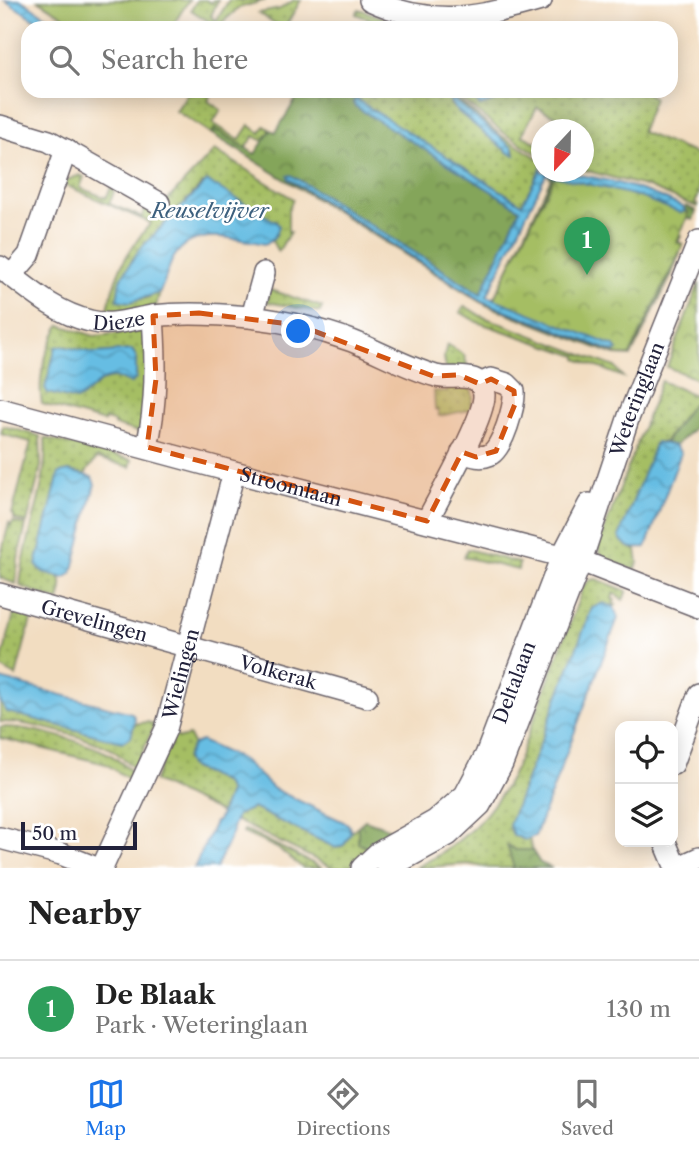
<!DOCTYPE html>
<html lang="en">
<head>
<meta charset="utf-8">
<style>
	body { margin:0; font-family:"Libre Caslon Text",serif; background:#f2f2f2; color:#222 }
	.controls { position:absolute; right:21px; bottom:21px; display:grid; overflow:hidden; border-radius:14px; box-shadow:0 4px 18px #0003 }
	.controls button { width:63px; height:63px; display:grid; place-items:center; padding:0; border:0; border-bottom:2px solid #e0e0e0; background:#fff; color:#222; font:35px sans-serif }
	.compass { position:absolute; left:531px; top:119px; width:63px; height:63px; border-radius:50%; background:#fff; box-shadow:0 4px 18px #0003; rotate:202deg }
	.scale { position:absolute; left:21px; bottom:18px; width:116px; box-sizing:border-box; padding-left:7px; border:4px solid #22223b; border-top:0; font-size:19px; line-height:24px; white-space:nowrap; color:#22223b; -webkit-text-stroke:5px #fff; paint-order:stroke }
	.you { position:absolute; left:299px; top:332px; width:24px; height:24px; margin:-18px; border:5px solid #fff; border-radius:50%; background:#1a73e8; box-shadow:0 0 0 10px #1a73e833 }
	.badge { display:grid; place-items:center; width:46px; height:46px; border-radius:50%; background:#1a73e8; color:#fff; font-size:23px; font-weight:700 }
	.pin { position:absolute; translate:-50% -58px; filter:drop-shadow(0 2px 4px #0008) }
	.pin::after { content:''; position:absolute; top:37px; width:24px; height:21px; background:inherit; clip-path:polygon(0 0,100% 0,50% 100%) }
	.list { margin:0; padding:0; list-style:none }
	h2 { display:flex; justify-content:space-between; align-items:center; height:91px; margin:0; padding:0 28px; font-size:30px }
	h2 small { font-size:23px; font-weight:400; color:#767676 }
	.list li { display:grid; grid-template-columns:46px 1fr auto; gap:21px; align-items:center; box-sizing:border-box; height:98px; padding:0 28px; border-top:2px solid #e0e0e0 }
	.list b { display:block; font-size:26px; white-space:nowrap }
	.list p { margin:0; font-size:23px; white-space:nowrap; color:#767676 }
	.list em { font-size:23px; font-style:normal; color:#767676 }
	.icon { flex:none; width:38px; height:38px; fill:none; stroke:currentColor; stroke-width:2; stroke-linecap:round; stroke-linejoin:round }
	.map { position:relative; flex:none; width:699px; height:868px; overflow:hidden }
	.search { position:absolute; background:#fff; box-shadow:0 4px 18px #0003; left:21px; right:21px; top:21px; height:77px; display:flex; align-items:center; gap:18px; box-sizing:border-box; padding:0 24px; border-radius:21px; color:#767676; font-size:26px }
	.sheet { height:189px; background:#fff }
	nav { display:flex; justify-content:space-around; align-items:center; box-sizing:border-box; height:98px; border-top:2px solid #e0e0e0; background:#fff; font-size:19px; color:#767676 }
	nav a { display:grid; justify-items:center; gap:4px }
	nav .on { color:#1a73e8 }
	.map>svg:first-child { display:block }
	.grass { fill:url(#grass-dots); stroke:#647050; stroke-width:2; fill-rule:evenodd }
	.forest { fill:url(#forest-crowns); stroke:#53644a; stroke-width:2 }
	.park { fill:url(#park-crowns); stroke:#647050; stroke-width:2 }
	.pitch { fill:#a5be64; stroke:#647050; stroke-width:2 }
	.water { fill:url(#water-waves); stroke:#44708f; stroke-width:2 }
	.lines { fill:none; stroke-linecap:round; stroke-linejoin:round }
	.minor-casing { stroke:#6b636a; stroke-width:24 }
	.minor { stroke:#fff; stroke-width:21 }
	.marked { fill:#d45411; fill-opacity:0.2; stroke:#d45411; stroke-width:5; stroke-dasharray:14 9; stroke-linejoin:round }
	.labels { text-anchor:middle; stroke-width:5; stroke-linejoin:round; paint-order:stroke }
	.street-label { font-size:19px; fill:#22223b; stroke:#fff }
	.water-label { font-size:21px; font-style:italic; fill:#3d607e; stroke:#fff }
</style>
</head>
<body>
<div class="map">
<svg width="699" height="868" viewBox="0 0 699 868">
	<defs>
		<pattern id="grass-dots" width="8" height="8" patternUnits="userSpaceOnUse" patternTransform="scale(1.75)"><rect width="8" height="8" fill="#a5be64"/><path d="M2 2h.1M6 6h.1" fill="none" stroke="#869a54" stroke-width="1.8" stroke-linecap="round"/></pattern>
		<pattern id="forest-crowns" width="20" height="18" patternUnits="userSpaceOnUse" patternTransform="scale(1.75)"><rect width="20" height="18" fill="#84a55a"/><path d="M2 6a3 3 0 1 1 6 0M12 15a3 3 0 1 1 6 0" fill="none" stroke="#6c864c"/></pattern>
		<pattern id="park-crowns" width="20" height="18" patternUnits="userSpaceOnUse" patternTransform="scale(1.75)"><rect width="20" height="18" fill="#a5be64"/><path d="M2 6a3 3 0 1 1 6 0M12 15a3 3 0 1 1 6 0" fill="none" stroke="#869a54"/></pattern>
		<pattern id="water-waves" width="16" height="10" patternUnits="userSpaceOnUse" patternTransform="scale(1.75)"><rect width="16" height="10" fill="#66bde3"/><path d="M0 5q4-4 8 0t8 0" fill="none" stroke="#5499b9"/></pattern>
	</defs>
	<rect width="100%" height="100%" fill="#fff"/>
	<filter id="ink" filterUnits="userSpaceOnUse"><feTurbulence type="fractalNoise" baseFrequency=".0143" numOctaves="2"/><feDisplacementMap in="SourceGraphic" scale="14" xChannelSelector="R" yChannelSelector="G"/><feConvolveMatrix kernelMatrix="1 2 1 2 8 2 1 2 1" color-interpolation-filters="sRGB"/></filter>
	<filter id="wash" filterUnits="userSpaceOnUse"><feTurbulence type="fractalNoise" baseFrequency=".00686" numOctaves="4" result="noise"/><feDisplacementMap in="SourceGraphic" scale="28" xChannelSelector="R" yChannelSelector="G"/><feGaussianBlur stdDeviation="1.57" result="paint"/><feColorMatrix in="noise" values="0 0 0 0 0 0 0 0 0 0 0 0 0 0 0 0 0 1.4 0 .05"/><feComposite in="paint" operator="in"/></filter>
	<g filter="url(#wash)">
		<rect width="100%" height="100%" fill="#f2ddc1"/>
		<path class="grass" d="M197,0H206L211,3L213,0H218L211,16L216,21L229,0H266L239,8L217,27L191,10Z
			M294,0H301L287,24L293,28H282L259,13L280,9Z
			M359,9L390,20L427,26V28C401,28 380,24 356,14Z
			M189,91H209L212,93L208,101L221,110L213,123L239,140L249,125L260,133L265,126L271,130L263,141L254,136L246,148L215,129L212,134L176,111Z
			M342,91H357L373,98L376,91H393L397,95L400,91H444L453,96L502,136L541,160V168L522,204ZM454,100L513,148L515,153H509L455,109L450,104Z
			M451,91H457L462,94L465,91H470L480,106L523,91H644L654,98L641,132L699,155V194L695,203L698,205L697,207L648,187L584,170V130L576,129L577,127L537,107L522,135L541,145V156L504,133Z
			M215,150L293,199L288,211V232H290L278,252L272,241L279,226L202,184L132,260L117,300C131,302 151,300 161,289L154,313L106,320C113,278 123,255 151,223L65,185L67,180L80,175L84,177L80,188L106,198L111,188L115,189L109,204L142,217L146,206L155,213Z
			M268,289L322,307L320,312L267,302Z
			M465,306L481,316L615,367L623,377L577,359V356L477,322L460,312Z
			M60,325L94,336L151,330L143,429L139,432L114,425V422L105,419L104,422L42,404C37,377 46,348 60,325ZM62,346L86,353H112L128,350L135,354L136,379L131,382C101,370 97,388 76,400L48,393Z
			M447,344L464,355L468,368L446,370L444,357Z
			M661,381L699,397V407L692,405L664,442H656L626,546L636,550L638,563L635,570C622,565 599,562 598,546Z
			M448,386L468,388L472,391L473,398L470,410L439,416L438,410H435L434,391L447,392Z
			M3,426L40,436L41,466L27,523L14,519V515L12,514L31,442L1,434Z
			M45,438L132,460L130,467L97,458L84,475L69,471L36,565L44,572L60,577L62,588L59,601L20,586C24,536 49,488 45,438Z
			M13,522L26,525L18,559L16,584L0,578V559L9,523L11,526Z
			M467,549L519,563L518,570L464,557Z
			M596,579L627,591L623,600L614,593L612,599L615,600L613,604L616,605L614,607L604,604L592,608L509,825L513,835L525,840L529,838L532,850H516L508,846L514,868H489L468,864L415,868C461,845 494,814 516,767L584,585L590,580Z
			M16,606L33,612L16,676L0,667Z
			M0,701L7,712L131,737L134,724L147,722L155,724L135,769C128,763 121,756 114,751C92,738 25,721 0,722Z
			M0,727C27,726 83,741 107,753C117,758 125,766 133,773L130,780L106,764L0,738Z
			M174,735L180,738L189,736L193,744L187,756L189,766L225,783L229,792L221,813L154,781Z
			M253,808L336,848L344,845L349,833L358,826V843L370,849L348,868H333L235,820L237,815Z
			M244,830L250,832L322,868H303L277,848L243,833Z"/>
		<path class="forest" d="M301,91H342L358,99L353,102L355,106L520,209L481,294L294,177L289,179L475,297L498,308L494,300L551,178L547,174L685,211L686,206L696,211L693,220L687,218L682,230L677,228L675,234L681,236L678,242L683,244L671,276L631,356L615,355L486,305L212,134L215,129L255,154L271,130L276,132Z
			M692,404L699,407V423L675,446L665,443Z
			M365,820L401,833L370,849L358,843V826Z
			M507,845L516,850H532L540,863L552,868H514Z"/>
		<path class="park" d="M556,173L648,195L689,213L677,242L683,245L630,355H619L490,306Z
			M699,283V380L667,367Z"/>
		<path class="pitch" d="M38,0H189L171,28H82Z"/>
		<path class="water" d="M4,0H21L65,28H49Z
			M470,91H476L480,99H483L507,91H523L480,106Z
			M356,99L522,204L541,168L542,172C587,172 642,187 683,207L685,211L681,213L637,196L546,174L487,296L614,346L618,350L614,352L484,302L289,179L288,176L291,175L294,177L481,294L520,209L355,106L353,102Z
			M454,100L512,147L515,155L509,153L455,109L450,101Z
			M207,181L276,222L279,226C277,235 273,241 265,244C234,239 194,225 174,257C167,268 166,282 159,293L130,302L117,300L120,280L139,250Z
			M62,346L95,353L132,350L136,356V379L131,383C98,368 97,391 76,400L48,393L45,388L56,347Z
			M656,442L675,446L681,453L646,547C633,550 626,548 619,537Z
			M69,471L92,477L95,484L72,573L64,578L43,572L36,565L59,473Z
			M603,603L614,607L618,618L535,836L525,840L513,835L509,825L592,608Z
			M0,679L132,713L135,719L131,737L122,742L7,712L0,701Z
			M201,741L243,760L274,789L348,824L351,832L344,845L336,848L253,808L237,815L232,828L233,831L216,868H194L215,822L218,821L229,792L225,783L189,766L186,758L193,744Z"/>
	</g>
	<g filter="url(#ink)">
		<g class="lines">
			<g class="minor-casing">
				<g id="minor">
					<path d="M370,0C431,28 480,18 541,0"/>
					<path d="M0,126L49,141L159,203"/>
					<path id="s1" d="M0,267C29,289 55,313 90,321C112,327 132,319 153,316C185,312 217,314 249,317C284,321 320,329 352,341C380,352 407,368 436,376C451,381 482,368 484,395C485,418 439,497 427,521"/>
					<path d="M11,276L29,255L66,150"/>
					<path d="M252,317L264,273"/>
					<path id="s2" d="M0,409L234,472L581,561L699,607"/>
					<path d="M147,447C157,403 156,361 153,316"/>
					<path d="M462,452C471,455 480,459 489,455C503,449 515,405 514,391L507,384L491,379L480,384"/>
					<path id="s3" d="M0,594L367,697"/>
					<path d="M673,764L699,694"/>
					<path d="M0,838L61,854L96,868"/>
					<path d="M665,842L676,868"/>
					<path id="s4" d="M102,868L166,729L234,472"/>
					<path id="s5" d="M362,868L378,853L435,821L465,795L486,755L562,556L589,504"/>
					<path id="s6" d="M388,868L448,835L480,805L502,764L581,561L629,416L699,241"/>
					<path d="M677,868L699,858"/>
				</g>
			</g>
			<use href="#minor" class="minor"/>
		</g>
	</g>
	<path class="marked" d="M199,313L298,325L433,376L459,375L480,384L491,379L514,391L515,404L496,451L476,457L462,452L427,521L147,447L156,379L153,316Z"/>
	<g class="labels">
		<g class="street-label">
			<text dy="7" stroke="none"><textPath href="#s1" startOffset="135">Dieze</textPath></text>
			<text dy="7" stroke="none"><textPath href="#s6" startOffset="548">Weteringlaan</textPath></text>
			<text dy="7" stroke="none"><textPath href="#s2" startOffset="301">Stroomlaan</textPath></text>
			<text dy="7" stroke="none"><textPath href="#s3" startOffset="98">Grevelingen</textPath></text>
			<text dy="7" stroke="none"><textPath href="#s3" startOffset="289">Volkerak</textPath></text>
			<text dy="7" stroke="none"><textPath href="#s4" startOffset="210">Wielingen</textPath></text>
			<text dy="7" stroke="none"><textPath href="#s5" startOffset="250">Deltalaan</textPath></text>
		</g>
		<g class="water-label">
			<text x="210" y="218">Reuselvijver</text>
		</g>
	</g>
</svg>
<div class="controls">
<button><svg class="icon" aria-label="locate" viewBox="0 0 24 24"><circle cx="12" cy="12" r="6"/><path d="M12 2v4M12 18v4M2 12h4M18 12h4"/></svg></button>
<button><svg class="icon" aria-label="layers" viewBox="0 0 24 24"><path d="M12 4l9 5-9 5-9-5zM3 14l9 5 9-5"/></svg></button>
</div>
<svg class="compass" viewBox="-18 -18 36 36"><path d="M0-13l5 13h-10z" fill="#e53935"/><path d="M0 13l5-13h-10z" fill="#767676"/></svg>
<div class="scale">50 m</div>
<div class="you"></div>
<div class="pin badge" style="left:587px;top:275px;background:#2e9e5b">1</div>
<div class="search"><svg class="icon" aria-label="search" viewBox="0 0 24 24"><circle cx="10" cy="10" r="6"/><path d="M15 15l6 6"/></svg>Search here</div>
</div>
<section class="sheet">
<h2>Nearby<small></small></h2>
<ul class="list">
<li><span class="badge" style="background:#2e9e5b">1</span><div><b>De Blaak</b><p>Park · Weteringlaan</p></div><em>130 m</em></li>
</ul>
</section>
<nav>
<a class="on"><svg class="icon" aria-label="map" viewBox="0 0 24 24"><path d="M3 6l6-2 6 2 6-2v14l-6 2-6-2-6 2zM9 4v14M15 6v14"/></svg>Map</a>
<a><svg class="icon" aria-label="directions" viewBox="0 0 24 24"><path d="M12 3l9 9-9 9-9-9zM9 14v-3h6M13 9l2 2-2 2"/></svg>Directions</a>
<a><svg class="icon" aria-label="saved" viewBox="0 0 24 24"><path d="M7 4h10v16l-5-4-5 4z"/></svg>Saved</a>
</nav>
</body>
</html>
